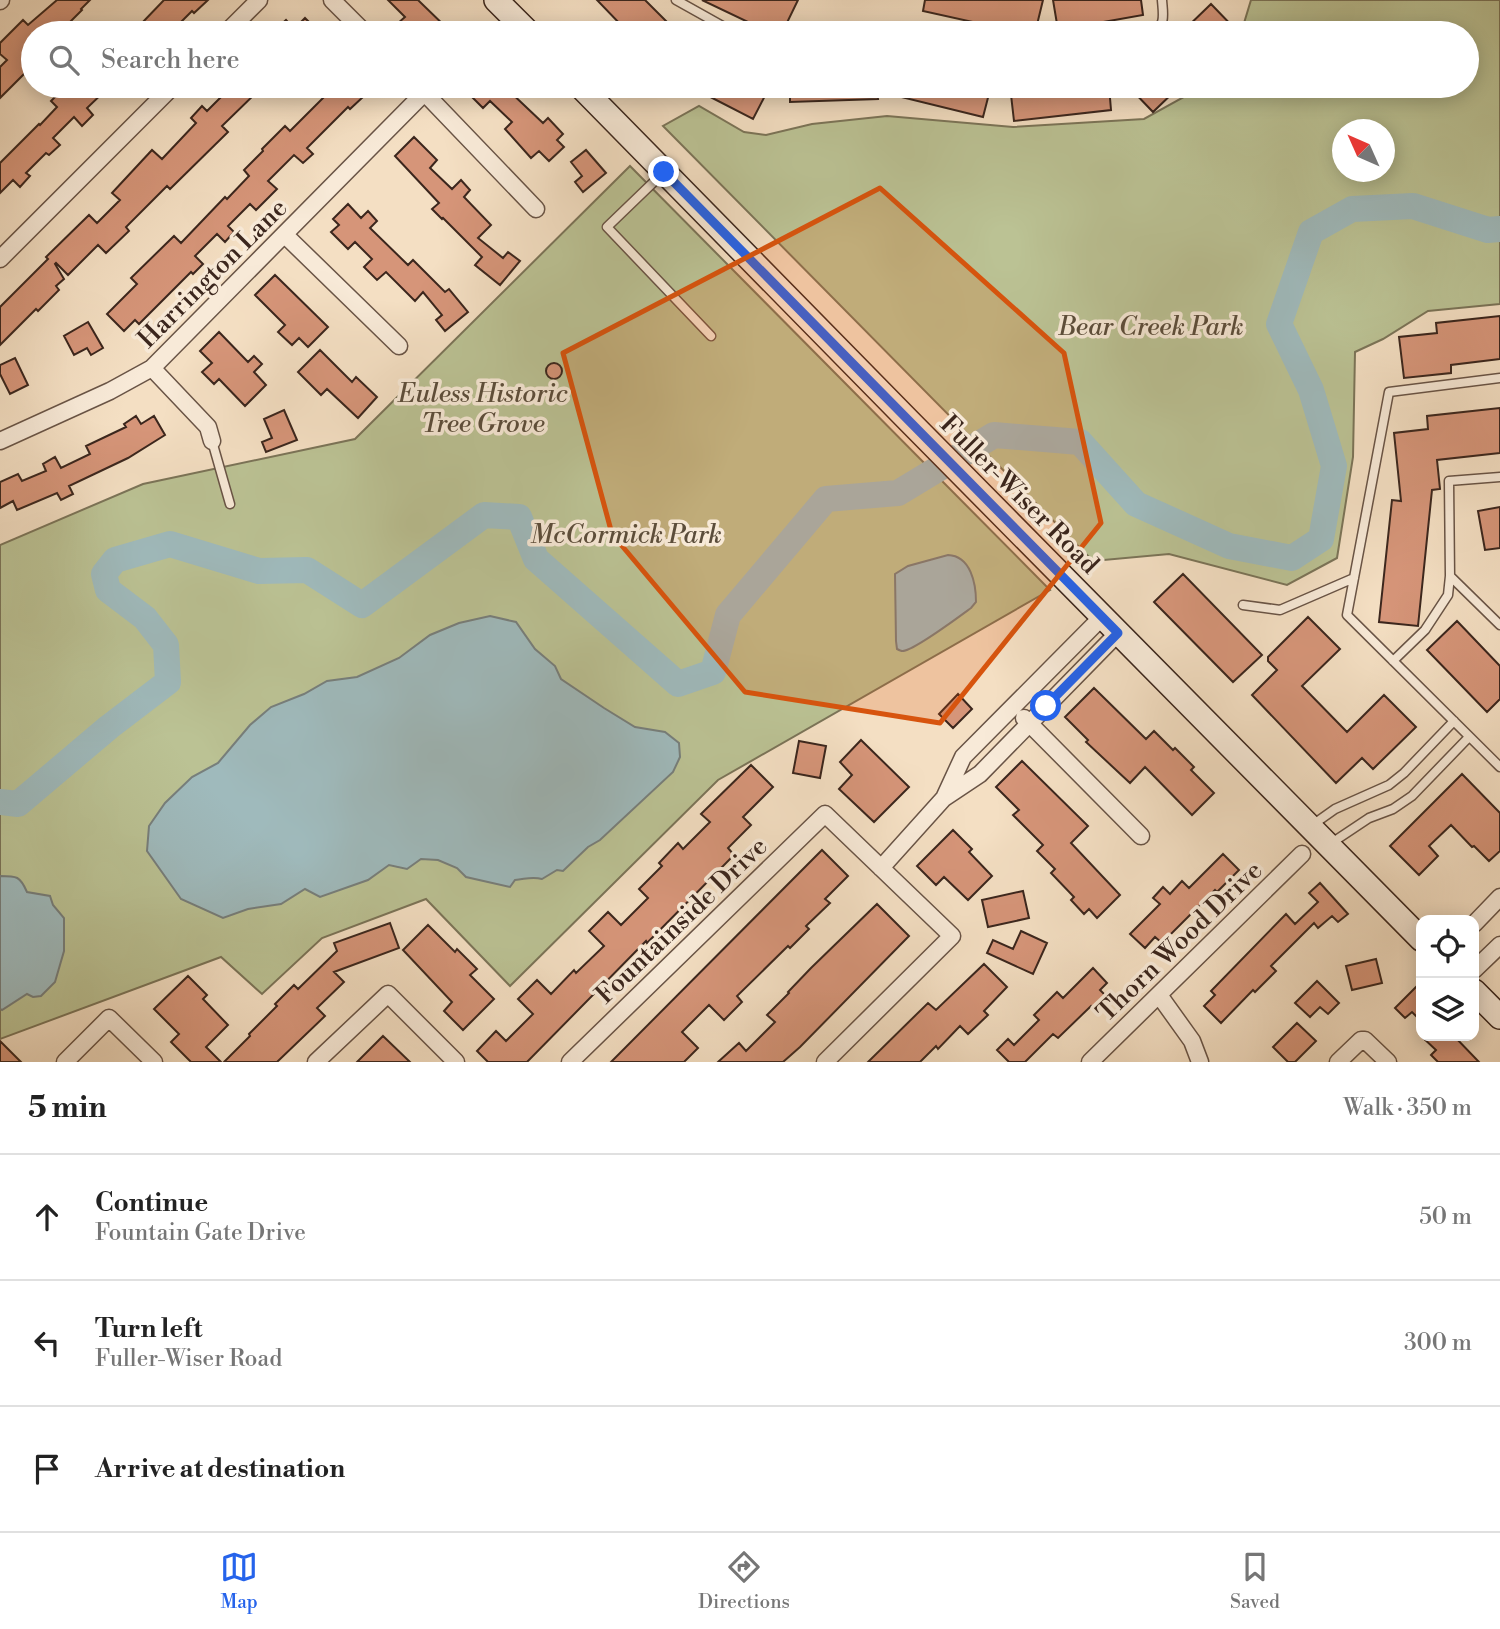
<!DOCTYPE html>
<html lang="en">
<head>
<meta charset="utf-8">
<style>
	body { margin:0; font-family:"Libre Bodoni",serif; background:#f2f2f2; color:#222 }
	.controls { position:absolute; right:21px; bottom:21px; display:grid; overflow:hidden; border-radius:14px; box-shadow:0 4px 18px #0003 }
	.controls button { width:63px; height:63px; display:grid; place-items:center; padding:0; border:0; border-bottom:2px solid #e0e0e0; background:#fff; color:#222; font:35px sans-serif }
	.compass { position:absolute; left:1332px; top:119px; width:63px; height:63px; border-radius:50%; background:#fff; box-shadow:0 4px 18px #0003; rotate:315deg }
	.stop { position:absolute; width:21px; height:21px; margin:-16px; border:5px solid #2563eb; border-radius:50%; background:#fff }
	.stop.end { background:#2563eb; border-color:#fff; box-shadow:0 2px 7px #0008 }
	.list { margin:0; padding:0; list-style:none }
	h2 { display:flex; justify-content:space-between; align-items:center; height:91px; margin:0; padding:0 28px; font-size:30px }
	h2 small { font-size:23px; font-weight:400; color:#767676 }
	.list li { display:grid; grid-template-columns:46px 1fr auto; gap:21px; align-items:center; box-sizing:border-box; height:126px; padding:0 28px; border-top:2px solid #e0e0e0 }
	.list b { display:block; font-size:26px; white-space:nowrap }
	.list p { margin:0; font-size:23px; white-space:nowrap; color:#767676 }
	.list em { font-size:23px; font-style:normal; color:#767676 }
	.icon { flex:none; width:38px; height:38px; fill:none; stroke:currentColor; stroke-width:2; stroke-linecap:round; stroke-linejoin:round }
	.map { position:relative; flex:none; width:1500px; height:1062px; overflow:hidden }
	.search { position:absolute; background:#fff; box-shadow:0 4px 18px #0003; left:21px; right:21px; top:21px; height:77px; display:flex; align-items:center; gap:18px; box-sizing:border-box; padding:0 24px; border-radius:38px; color:#767676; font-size:26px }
	.sheet { height:469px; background:#fff }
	nav { display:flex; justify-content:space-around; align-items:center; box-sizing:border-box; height:98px; border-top:2px solid #e0e0e0; background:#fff; font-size:19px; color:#767676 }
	nav a { display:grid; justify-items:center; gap:4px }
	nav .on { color:#2563eb }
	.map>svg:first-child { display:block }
	.green { fill:#bbc294; stroke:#7b7458; stroke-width:2; fill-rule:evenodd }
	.water { fill:#9fbabc; stroke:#777f7c; stroke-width:2 }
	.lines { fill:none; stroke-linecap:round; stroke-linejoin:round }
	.river { stroke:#9fbabc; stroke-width:26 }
	.building { fill:#d69579; stroke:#3b261d; stroke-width:2 }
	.lane-casing { stroke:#695446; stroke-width:11 }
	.street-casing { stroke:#695446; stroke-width:19 }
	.secondary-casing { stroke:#3b261d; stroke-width:26 }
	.lane { stroke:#f8ead8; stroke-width:8 }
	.street { stroke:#f8ead8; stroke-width:16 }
	.secondary { stroke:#f8ead8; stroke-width:23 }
	.route { stroke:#2563eb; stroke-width:9 }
	.marked { fill:#d7540e; fill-opacity:0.2; stroke:#d7540e; stroke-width:5; stroke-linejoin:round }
	.labels { text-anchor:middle; stroke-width:7; stroke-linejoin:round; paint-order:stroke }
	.street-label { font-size:26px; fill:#3b261d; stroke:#f8ead8 }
	.park-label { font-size:26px; font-style:italic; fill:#5b4d3b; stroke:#f8ead8 }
</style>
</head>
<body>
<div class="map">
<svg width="1500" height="1062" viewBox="0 0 1500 1062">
	<rect width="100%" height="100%" fill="#f4dfc3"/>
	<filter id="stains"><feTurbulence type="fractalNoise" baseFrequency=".00286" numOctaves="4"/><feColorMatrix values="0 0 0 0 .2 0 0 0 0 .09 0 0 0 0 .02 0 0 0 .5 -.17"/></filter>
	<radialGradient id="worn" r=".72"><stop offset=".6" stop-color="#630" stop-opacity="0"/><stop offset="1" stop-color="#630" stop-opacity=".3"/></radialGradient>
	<path class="green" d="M1251,0H1500V304L1428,311L1383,339L1355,352L1353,457L1337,558L1287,585L1169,554L1093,561L663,126L699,106L744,132L766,135L812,124L887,116L1013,127L1144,119L1193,92L1200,86H1467V33H1241ZM1342,130H1384V172H1342Z
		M630,166L1050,590L718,780L510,986L426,899L322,938L262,994L221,957L0,1039V545L143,484L355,439Z"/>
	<path class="water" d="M948,555C971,556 976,584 976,602L971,608C960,616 912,652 902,651C901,651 899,650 897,649L896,641L895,574L908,566Z
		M490,616L516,622L535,649L555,666L561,679L604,708L635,727L665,732L679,743L680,757L673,772L600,840L588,847L563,871L557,870L542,879C532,876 526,879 515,880L510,887L466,877L457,868L438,860L421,859L407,869L389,865L368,880L320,897L305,889L281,904L248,909L223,918L181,899L147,851L149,826L165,803L192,777L218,763L250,725L271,707L304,694L327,681L357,677L399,658L430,635L459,623Z
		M0,876C17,876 20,876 27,892L50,896L53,905L64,918V951L55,982L41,996L33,997L27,994L2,1010L0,1009Z"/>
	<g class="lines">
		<path class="river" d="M0,802L18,804L109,727L168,682L166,645L145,618L108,590L104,574L115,560L170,544L259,571L307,570L362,605L484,515L519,517L536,559L678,684L713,672L728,615L826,499L898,493L994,435L1080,442L1136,504L1229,546L1292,558L1321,539L1334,466L1311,390L1279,324L1311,232L1352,209L1413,206L1488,230L1500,229"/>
	</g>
	<path class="building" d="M57,0H90L81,9L82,10L59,33H33V65L0,98V67L7,60L0,54V43L23,20L28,25Z
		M164,0H208L194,13L192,11L170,33H135L142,26L141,24Z
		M388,0H418L452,33H407L397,24L405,17Z
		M597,0H645L672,27L665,33H619L624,28Z
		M702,0H798L782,33H771Z
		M925,0H1043L1035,33H1023L923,11Z
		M1053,0H1141L1143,15L1058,30Z
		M1211,4L1239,33H1181Z
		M305,18L320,33H272L286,20L294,29Z
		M66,86H110L87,108L93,115L82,126L74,117L53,138L60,145L49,155L46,153L26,173L30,176L20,187L13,180L0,193V163L39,124L40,125L57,107L51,101Z
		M232,86H263L222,126L228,132L170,189L167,186L126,227L129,231L106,253L98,245L68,275L56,263L55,264L64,279L56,286L59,290L38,311L36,309L0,345V307L48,259L46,257L89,215L97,223L120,200L112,193L152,150L162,159L196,123L191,118L202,106L207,111Z
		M335,86H353L364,96L350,109L348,107L307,148L313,154L303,163L294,155L268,181L277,189L256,210L250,204L228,226L234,232L225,242L217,234L195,256L203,264L193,274L191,272L139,324L135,320L124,331L107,314L137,284L131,278L174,236L181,243L225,197L227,199L249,176L244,170L263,151L262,149L285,126L290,131Z
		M486,86H504L543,123L548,118L563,134L557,140L564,147L549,161L539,151L531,158L505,129L512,122L490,101L483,108L473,98Z
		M689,86H770L753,119Z
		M790,86H991L983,117L877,91L878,99L790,102Z
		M1010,86H1109L1111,110L1014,121Z
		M1128,86H1180L1153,112Z
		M414,137L437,160L430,168L452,189L461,180L470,190L464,197L491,225L478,238L503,258L508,252L520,261L500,285L475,265L482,257L443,218L442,219L432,209L439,203L395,156Z
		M586,150L606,173L583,192L575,182L582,176L571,162Z
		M348,204L361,218L368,211L377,221L370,228L408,265L413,260L445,292L449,289L468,312L445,331L436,320L442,315L423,292L415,301L386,272L377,280L364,267L372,259L355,242L348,249L331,232L339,225L333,219Z
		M275,275L328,327L308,347L299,338L292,345L278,332L285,325L255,295Z
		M1500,316V359L1451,365V373L1404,378L1399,337L1437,333L1436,323Z
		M88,322L103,348L91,355L87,348L74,355L64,336Z
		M219,332L248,362L254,356L262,364L254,372L266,385L245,406L219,379L214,384L202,372L212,363L200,351Z
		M320,350L352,382L356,377L377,397L358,418L327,389L321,395L298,372Z
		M15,358L28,385L10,394L0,374V365Z
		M546 371a8 8 0 1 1 16 0a8 8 0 1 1-16 0Z
		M1500,408V453L1437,460L1440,489L1432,490L1418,626L1379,622L1392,500L1401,501L1394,433L1428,429L1427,416Z
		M284,410L297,440L266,452L262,442L272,438L264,419Z
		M136,416L141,424L154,416L165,435L128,458L69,486L73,494L61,500L57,493L17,510L13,501L0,508V482L18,474L22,481L46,471L43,464L55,457L61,468L90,454L86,446L126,427L124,424Z
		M1500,507V548L1485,550L1478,511Z
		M1183,574L1262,655L1233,682L1154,602Z
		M1308,617L1340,649L1302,686L1347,732L1384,695L1416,727L1373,769L1362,758L1336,783L1252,695L1277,670L1268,661V657Z
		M1457,621L1500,666V699L1487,712L1427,650Z
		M1094,688L1146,739L1154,731L1173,750L1175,748L1194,767L1191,770L1214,793L1192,815L1145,767L1130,783L1086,742L1088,740L1065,717Z
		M958,694L972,709L953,728L939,714Z
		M861,740L909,787L874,822L839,789L852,775L840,762Z
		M799,741L826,746L820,778L793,773Z
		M1022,761L1088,826L1071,843L1120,895L1097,918L1089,909L1084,914L1071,900L1074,897L1051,873L1055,869L1037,851L1043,845L1013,815L1019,810L996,787Z
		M751,765L773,787L743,817L751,825L728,848L734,855L647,943L646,941L527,1062H488L477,1051L496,1031L506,1041L533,1014L518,999L537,980L551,994L574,970L576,973L604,946L589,931L608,912L621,925L648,898L639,889L662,866L659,863L678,843L683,849L710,822L701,814Z
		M1462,774L1500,813V851L1489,861L1474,846L1472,847L1451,825L1429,846L1438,856L1419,875L1390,846Z
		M953,830L972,849L969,852L992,876L968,900L944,877L936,885L917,866Z
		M822,850L848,876L825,899L830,903L806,926L809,929L790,948L788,946L737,996L742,1002L724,1020L709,1005L682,1032L698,1048L684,1062H611Z
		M1223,854L1239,870L1217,892L1215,890L1162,943L1155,937L1145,948L1130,934L1160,904L1153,898L1163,887L1170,894L1182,881L1189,888Z
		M1320,883L1348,914L1338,922L1332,916L1318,928L1314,923L1271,966L1276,971L1255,992L1253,990L1221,1023L1204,1006L1215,995L1211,991L1286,914L1295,924L1318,902L1309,893Z
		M1023,891L1029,918L988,927L982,900Z
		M877,904L909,936L800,1047L783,1062H718L739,1043L746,1051L775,1022L767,1015L789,993L788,992L811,968Z
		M390,923L399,948L334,972L344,982L317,1008L325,1016L277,1062H224L250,1036L249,1034L277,1006L275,1004L294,985L298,989L337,951L334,943Z
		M428,925L455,952L457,949L477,969L470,975L494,999L463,1030L444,1011L452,1002L403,950Z
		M1021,931L1047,943L1033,974L987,953L993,940L1013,949Z
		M1376,959L1382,983L1352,990L1346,966Z
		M984,964L1007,987L984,1011L988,1015L968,1034L960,1026L938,1049L936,1046L920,1062H868L928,1003L936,1010Z
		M1093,968L1107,983L1100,990L1107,997L1094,1010L1091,1006L1058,1038L1053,1034L1025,1062H1009L997,1050L1008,1039L1014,1045L1039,1020L1034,1015L1057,992L1063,998Z
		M188,976L207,995L203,999L228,1025L206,1047L221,1062H191L171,1042L179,1034L154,1009Z
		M1317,981L1339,1003L1328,1014L1320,1007L1310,1017L1295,1003Z
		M1421,982V1021L1412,1012L1405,1018L1395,1008Z
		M1297,1023L1316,1041L1295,1062H1288L1273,1047Z
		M383,1036L410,1062H357Z
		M1421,1036H1454L1479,1062H1438L1431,1055L1436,1050Z
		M0,1041L21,1062H0Z"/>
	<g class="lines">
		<g class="lane-casing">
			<path id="lane" d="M676,0L735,33
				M836,33H902
				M1153,33C1166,25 1163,14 1162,0
				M662,174L607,227L711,336
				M1500,378L1389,392L1347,615L1500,767
				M212,441L230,504
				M1500,477L1449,481L1450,576L1500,625
				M1243,605L1280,610L1354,578
				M1393,661L1425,630L1448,595L1450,576
				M1311,826L1335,809L1389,785L1404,773L1454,721
				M1330,844L1369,818L1393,809L1412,796L1469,737"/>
		</g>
		<g class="street-casing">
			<path id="street" d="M332,0L365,33
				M0,1L1,0
				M226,33L259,0
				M419,87L536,209
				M285,235L399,346
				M0,259L173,86
				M152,368L208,427L212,441
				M0,441L110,391L152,368L424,93
				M1024,718L1141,836
				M945,796L963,757L1102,617
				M881,868L944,798L980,774L1118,633
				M1474,924L1500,897
				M1474,970L1500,945
				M1159,995L1192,1041L1200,1062
				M65,1062L109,1018L154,1062
				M316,1062L388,994L456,1062
				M570,1062L825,814L952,936L825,1062
				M1090,1062L1302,854
				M1338,1062L1361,1040H1365L1388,1062"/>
		</g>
		<g class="secondary-casing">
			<path id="secondary" d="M496,0L529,33
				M580,86L909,421L1421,939
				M1474,991L1500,1017"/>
		</g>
		<use href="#lane" class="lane"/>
		<use href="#street" class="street"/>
		<use href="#secondary" class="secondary"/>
	</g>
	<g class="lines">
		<path class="route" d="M664,172L1118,633L1046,706"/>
	</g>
	<path class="marked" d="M880,188L1064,353L1101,523L940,723L745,692L612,534L563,353Z"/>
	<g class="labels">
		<g class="street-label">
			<text transform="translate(212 273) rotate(-45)" y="9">Harrington Lane</text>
			<text transform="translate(1020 494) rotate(45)" y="9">Fuller-Wiser Road</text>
			<text transform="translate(681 920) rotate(-44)" y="9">Fountainside Drive</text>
			<text transform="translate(1179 941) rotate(-44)" y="9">Thorn Wood Drive</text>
		</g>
		<g class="park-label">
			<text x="1151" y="335">Bear Creek Park</text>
			<text x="483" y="402">Euless Historic<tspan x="483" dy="30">Tree Grove</tspan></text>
			<text x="626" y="543">McCormick Park</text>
		</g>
	</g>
	<rect width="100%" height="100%" filter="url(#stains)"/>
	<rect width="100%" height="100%" fill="url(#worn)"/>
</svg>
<div class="controls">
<button><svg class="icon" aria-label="locate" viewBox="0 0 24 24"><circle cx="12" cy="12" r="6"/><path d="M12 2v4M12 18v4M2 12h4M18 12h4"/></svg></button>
<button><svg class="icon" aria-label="layers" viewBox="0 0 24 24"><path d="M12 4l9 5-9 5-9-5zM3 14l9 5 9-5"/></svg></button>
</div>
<svg class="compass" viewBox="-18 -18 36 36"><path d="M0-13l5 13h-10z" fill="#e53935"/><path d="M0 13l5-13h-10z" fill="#767676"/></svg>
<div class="stop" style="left:1046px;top:706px"></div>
<div class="stop end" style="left:664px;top:172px"></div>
<div class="search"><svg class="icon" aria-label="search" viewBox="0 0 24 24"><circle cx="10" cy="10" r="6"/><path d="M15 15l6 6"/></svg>Search here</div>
</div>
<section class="sheet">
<h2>5 min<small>Walk · 350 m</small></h2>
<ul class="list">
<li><svg class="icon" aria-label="ahead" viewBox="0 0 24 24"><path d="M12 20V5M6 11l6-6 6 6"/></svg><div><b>Continue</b><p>Fountain Gate Drive</p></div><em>50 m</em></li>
<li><svg class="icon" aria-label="left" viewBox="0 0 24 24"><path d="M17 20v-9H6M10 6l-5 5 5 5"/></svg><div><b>Turn left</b><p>Fuller-Wiser Road</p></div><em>300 m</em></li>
<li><svg class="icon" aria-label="arrive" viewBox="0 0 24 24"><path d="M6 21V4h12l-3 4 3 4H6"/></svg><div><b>Arrive at destination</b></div></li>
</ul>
</section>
<nav>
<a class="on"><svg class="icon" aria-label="map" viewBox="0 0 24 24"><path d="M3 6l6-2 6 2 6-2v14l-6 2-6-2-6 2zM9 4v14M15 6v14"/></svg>Map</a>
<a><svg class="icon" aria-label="directions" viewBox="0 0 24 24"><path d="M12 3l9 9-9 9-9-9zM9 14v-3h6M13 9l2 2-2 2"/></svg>Directions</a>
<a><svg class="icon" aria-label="saved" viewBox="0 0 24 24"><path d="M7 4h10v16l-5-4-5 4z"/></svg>Saved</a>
</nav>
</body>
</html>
